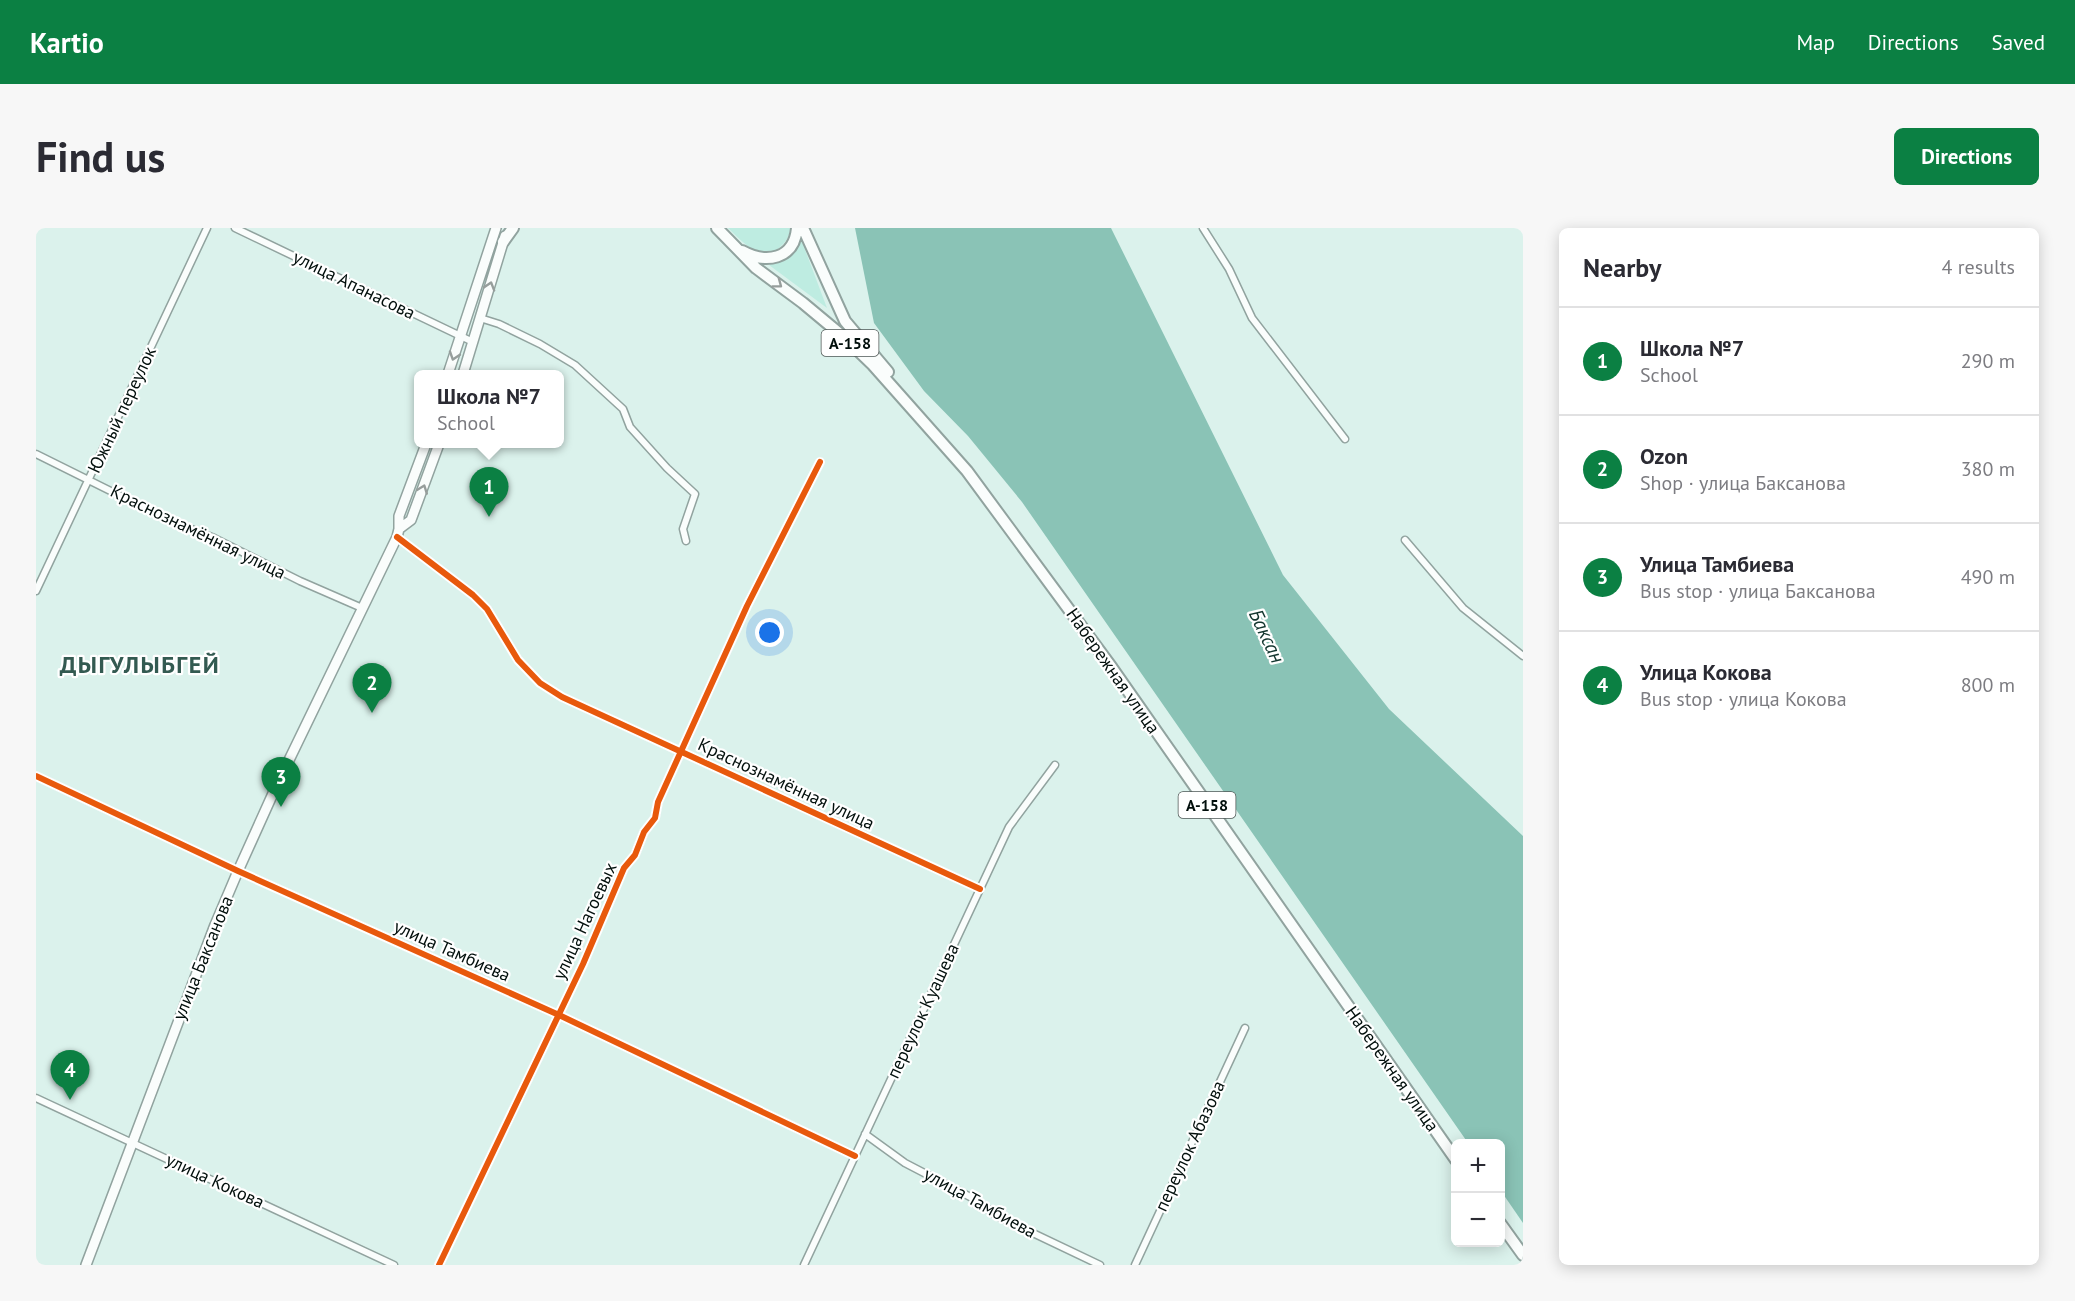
<!DOCTYPE html>
<html lang="en">
<head>
<meta charset="utf-8">
<style>
	body { margin:0; font-family:"PT Sans",sans-serif; background:#f7f7f7; color:#2b2b33 }
	.controls { position:absolute; right:18px; bottom:18px; display:grid; overflow:hidden; border-radius:9px; box-shadow:0 3px 15px #0003 }
	.controls button { width:54px; height:54px; display:grid; place-items:center; padding:0; border:0; border-bottom:2px solid #e1e1e2; background:#fff; color:#2b2b33; font:30px sans-serif }
	.you { position:absolute; left:734px; top:405px; width:21px; height:21px; margin:-15px; border:4px solid #fff; border-radius:50%; background:#1a73e8; box-shadow:0 0 0 9px #1a73e833 }
	.badge { display:grid; place-items:center; width:39px; height:39px; border-radius:50%; background:#0b8043; color:#fff; font-size:20px; font-weight:700 }
	.pin { position:absolute; translate:-50% -50px; filter:drop-shadow(0 2px 3px #0008) }
	.pin::after { content:''; position:absolute; top:32px; width:21px; height:18px; background:inherit; clip-path:polygon(0 0,100% 0,50% 100%) }
	.popup { position:absolute; left:378px; top:142px; width:150px; height:78px; box-sizing:border-box; display:grid; place-content:center; border-radius:9px; background:#fff; filter:drop-shadow(0 2px 4px #0005); font-size:20px; white-space:nowrap; color:#7c7c81 }
	.popup b { font-size:22px; color:#2b2b33 }
	.popup::after { content:''; position:absolute; left:50%; top:100%; margin-left:-12px; border:12px solid transparent; border-top-color:#fff }
	.list { margin:0; padding:0; list-style:none }
	h2 { display:flex; justify-content:space-between; align-items:center; height:78px; margin:0; padding:0 24px; font-size:26px }
	h2 small { font-size:20px; font-weight:400; color:#7c7c81 }
	.list li { display:grid; grid-template-columns:39px 1fr auto; gap:18px; align-items:center; box-sizing:border-box; height:108px; padding:0 24px; border-top:2px solid #e1e1e2 }
	.list b { display:block; font-size:22px; white-space:nowrap }
	.list p { margin:0; font-size:20px; white-space:nowrap; color:#7c7c81 }
	.list em { font-size:20px; font-style:normal; color:#7c7c81 }
	.map { position:relative; flex:none; width:1487px; height:1037px; overflow:hidden; border-radius:9px }
	header { display:flex; align-items:center; gap:36px; box-sizing:border-box; height:84px; padding:0 30px; background:#0b8043; color:#fff }
	header strong { font-size:28px }
	nav { display:flex; gap:33px; margin-inline-start:auto; font-size:21px }
	.intro { display:flex; align-items:center; justify-content:space-between; box-sizing:border-box; height:144px; padding:0 36px }
	h1 { margin:0; font-size:42px }
	.button { padding:15px 27px; border-radius:9px; background:#0b8043; color:#fff; font-size:21px; font-weight:700 }
	main { display:flex; gap:36px; padding:0 36px }
	aside { flex:1; background:#fff; border-radius:9px; box-shadow:0 3px 15px #0003 }
	.map>svg:first-child { display:block }
	.green { fill:#beece1 }
	.water { fill:#8ac3b6 }
	.lines { fill:none; stroke-linecap:round; stroke-linejoin:round }
	.minor-casing { stroke:#91a39f; stroke-width:9 }
	.secondary-casing { stroke:#91a39f; stroke-width:12 }
	.primary-casing { stroke:#91a39f; stroke-width:14 }
	.minor { stroke:#fafdfc; stroke-width:6 }
	.secondary { stroke:#fafdfc; stroke-width:9 }
	.primary { stroke:#fafdfc; stroke-width:10 }
	.cycleway-casing { stroke:#fff; stroke-width:10 }
	.cycleway { stroke:#e8590c; stroke-width:6 }
	.oneway { stroke:#979e9c }
	.labels { text-anchor:middle; stroke-width:4.5; stroke-linejoin:round; paint-order:stroke }
	.shield { fill:#fff; stroke:#4e5755; stroke-width:1.5 }
	.shield-label { font-size:16px; font-weight:bold; fill:#020f0c }
	.street-label { font-size:18px; fill:#020f0c; stroke:#fff }
	.water-label { font-size:20px; font-style:italic; fill:#12352e; stroke:#fff }
	.district-label { font-size:24px; font-weight:bold; letter-spacing:1.5px; fill:#335a51; stroke:#fff }
</style>
</head>
<body>
<header>
<strong>Kartio</strong>
<nav><a>Map</a><a>Directions</a><a>Saved</a></nav>
</header>
<div class="intro"><h1>Find us</h1><a class="button">Directions</a></div>
<main>
<div class="map">
<svg width="1487" height="1037" viewBox="0 0 1487 1037">
	<rect width="100%" height="100%" fill="#dbf2ec"/>
	<path class="green" d="M692,0H754C754,8 750,14 743,20C725,36 705,12 692,0Z
		M764,11H765L791,80L733,37L741,33Z"/>
	<path class="water" d="M819,0H1075L1247,347L1353,481L1487,608V995L1465,963L1464,916L1432,915L986,274L932,208L888,163L838,95Z"/>
	<g class="lines">
		<g class="minor-casing">
			<path id="minor" d="M199,0L437,114
				M1167,0L1193,41L1216,90L1309,211
				M444,90L463,96L504,116L539,137L587,181L594,199L631,240L659,266L647,301L650,313
				M0,226L135,293L178,310L264,353L326,380
				M361,309L437,367L451,381L482,432L504,455L526,469L944,661
				M1369,312L1427,380L1487,428
				M0,363L171,0
				M0,548L202,643L523,787L819,928
				M0,870L358,1037
				M829,906L869,935L942,973L959,987L1064,1037
				M403,1037L547,736L588,640L599,627L608,604L619,590L622,574L711,378L784,234
				M768,1037L973,599L1019,537
				M1099,1037L1209,800"/>
		</g>
		<g class="secondary-casing">
			<path id="secondary" d="M412,146L460,0
				M427,146L469,8
				M363,301L375,292L403,216
				M50,1037L179,697L202,643L239,561L361,309L363,301V288L390,216"/>
		</g>
		<g class="primary-casing">
			<path id="primary" d="M681,0L720,40L767,75L809,110L837,137L931,243L1076,440L1420,932
				M767,0L809,93L852,144
				M467,14L477,0
				M706,23C730,36 758,32 761,0
				M1464,995L1487,1027"/>
		</g>
		<use href="#minor" class="minor"/>
		<use href="#secondary" class="secondary"/>
		<use href="#primary" class="primary"/>
		<g class="cycleway-casing">
			<path id="cycleway" d="M361,309L437,367L451,381L482,432L504,455L526,469L944,661
				M0,548L202,643L523,787L819,928
				M403,1037L547,736L588,640L599,627L608,604L619,590L622,574L711,378L784,234"/>
		</g>
		<use href="#cycleway" class="cycleway"/>
	</g>
	<defs><path id="oneway-chevron" d="M-2-3.5L2.5 0L-2 3.5" fill="none" stroke-width="1.6" stroke-linecap="round" stroke-linejoin="round" transform="scale(1.5)"/></defs>
	<g class="oneway">
		<use href="#oneway-chevron" transform="translate(742 56) rotate(37)"/>
		<use href="#oneway-chevron" transform="translate(454 58) rotate(-73)"/>
		<use href="#oneway-chevron" transform="translate(418 128) rotate(108)"/>
		<use href="#oneway-chevron" transform="translate(387 261) rotate(-69)"/>
	</g>
	<g class="labels">
		<g class="shield">
			<rect x="785.5" y="102" width="57" height="26" rx="4.5"/>
			<rect x="1142.5" y="564" width="57" height="26" rx="4.5"/>
		</g>
		<g class="shield-label">
			<text x="814" y="121">А-158</text>
			<text x="1171" y="583">А-158</text>
		</g>
		<g class="street-label">
			<text transform="translate(318 57) rotate(26)" y="6">улица Апанасова</text>
			<text transform="translate(86 182) rotate(-65)" y="6">Южный переулок</text>
			<text transform="translate(162 304) rotate(26)" y="6">Краснознамённая улица</text>
			<text transform="translate(1077 443) rotate(55)" y="6">Набережная улица</text>
			<text transform="translate(750 556) rotate(25)" y="6">Краснознамённая улица</text>
			<text transform="translate(549 693) rotate(-65)" y="6">улица Нагоевых</text>
			<text transform="translate(416 723) rotate(24)" y="6">улица Тамбиева</text>
			<text transform="translate(167 730) rotate(-68)" y="6">улица Баксанова</text>
			<text transform="translate(887 783) rotate(-65)" y="6">переулок Куашева</text>
			<text transform="translate(1356 841) rotate(55)" y="6">Набережная улица</text>
			<text transform="translate(1154 918) rotate(-65)" y="6">переулок Абазова</text>
			<text transform="translate(179 953) rotate(25)" y="6">улица Кокова</text>
			<text transform="translate(944 975) rotate(29)" y="6">улица Тамбиева</text>
		</g>
		<g class="water-label">
			<text transform="translate(1231 408) rotate(65)" y="7">Баксан</text>
		</g>
		<g class="district-label">
			<text x="104" y="445">ДЫГУЛЫБГЕЙ</text>
		</g>
	</g>
</svg>
<div class="controls">
<button>+</button>
<button>−</button>
</div>
<div class="you"></div>
<div class="pin badge" style="left:453px;top:289px">1</div>
<div class="popup"><b>Школа №7</b>School</div>
<div class="pin badge" style="left:336px;top:485px">2</div>
<div class="pin badge" style="left:245px;top:579px">3</div>
<div class="pin badge" style="left:34px;top:872px">4</div>
</div>
<aside>
<h2>Nearby<small>4 results</small></h2>
<ul class="list">
<li><span class="badge">1</span><div><b>Школа №7</b><p>School</p></div><em>290 m</em></li>
<li><span class="badge">2</span><div><b>Ozon</b><p>Shop · улица Баксанова</p></div><em>380 m</em></li>
<li><span class="badge">3</span><div><b>Улица Тамбиева</b><p>Bus stop · улица Баксанова</p></div><em>490 m</em></li>
<li><span class="badge">4</span><div><b>Улица Кокова</b><p>Bus stop · улица Кокова</p></div><em>800 m</em></li>
</ul>
</aside>
</main>
</body>
</html>
